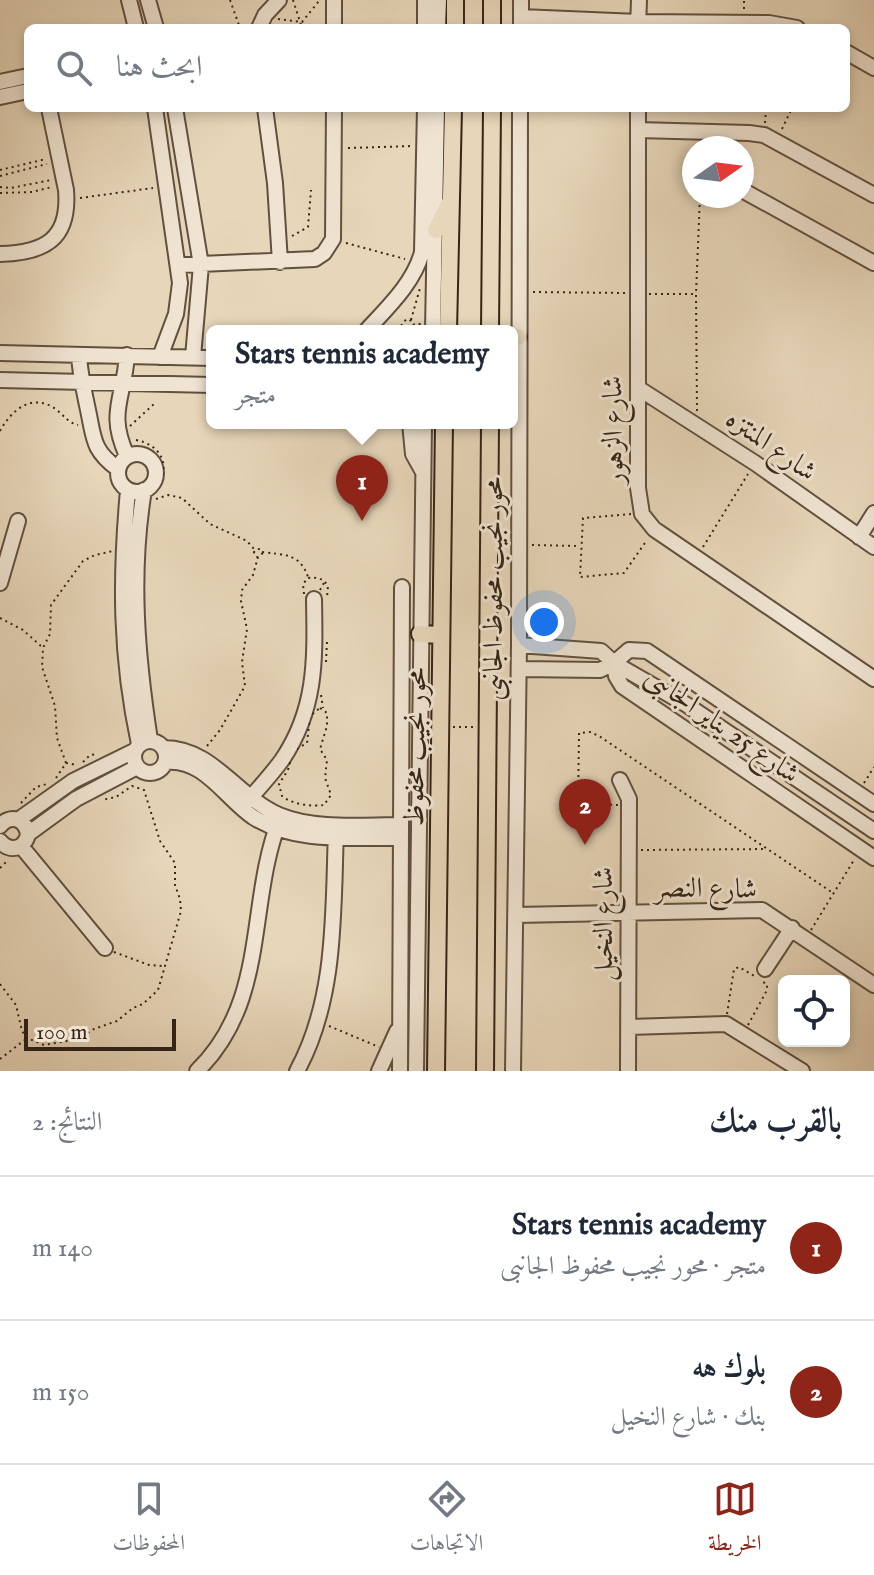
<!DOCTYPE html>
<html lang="ar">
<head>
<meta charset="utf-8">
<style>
	body { margin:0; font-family:"IM FELL English",Amiri,serif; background:#f6f6f7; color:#1f2937; direction:rtl }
	.controls { position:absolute; right:24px; bottom:24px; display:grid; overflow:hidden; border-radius:12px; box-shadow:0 4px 12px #0003 }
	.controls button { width:72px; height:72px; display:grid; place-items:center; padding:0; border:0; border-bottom:2px solid #e0e1e3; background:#fff; color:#1f2937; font:40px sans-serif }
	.compass { position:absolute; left:682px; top:136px; width:72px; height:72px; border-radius:50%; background:#fff; box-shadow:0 4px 12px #0003; rotate:76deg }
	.scale { position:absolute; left:24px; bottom:20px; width:152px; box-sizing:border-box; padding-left:8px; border:4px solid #362416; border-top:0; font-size:22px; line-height:28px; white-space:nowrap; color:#362416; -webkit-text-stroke:6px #efe4d2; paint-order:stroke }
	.you { position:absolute; left:544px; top:622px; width:28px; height:28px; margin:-20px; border:6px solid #fff; border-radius:50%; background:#1a73e8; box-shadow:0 0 0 12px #1a73e833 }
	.badge { display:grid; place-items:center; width:52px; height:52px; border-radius:50%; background:#8f2418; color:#fff; font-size:26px; font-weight:700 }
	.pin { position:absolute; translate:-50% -66px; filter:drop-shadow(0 2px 4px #0008) }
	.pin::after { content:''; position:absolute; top:42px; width:28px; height:24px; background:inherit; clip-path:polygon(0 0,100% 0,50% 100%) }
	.popup { position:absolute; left:206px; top:325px; width:312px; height:104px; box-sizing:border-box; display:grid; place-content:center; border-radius:12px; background:#fff; filter:drop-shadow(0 2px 6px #0005); font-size:26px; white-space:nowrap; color:#747a83 }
	.popup b { font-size:30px; color:#1f2937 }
	.popup::after { content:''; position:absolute; left:50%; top:100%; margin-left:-16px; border:16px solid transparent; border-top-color:#fff }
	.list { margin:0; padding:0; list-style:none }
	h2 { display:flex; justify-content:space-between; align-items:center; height:104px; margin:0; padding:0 32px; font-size:34px }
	h2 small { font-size:26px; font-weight:400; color:#747a83 }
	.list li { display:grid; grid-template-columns:52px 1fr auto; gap:24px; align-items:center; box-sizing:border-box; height:144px; padding:0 32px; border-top:2px solid #e0e1e3 }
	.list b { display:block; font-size:30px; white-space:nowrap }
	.list p { margin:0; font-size:26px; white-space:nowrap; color:#747a83 }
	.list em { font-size:26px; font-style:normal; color:#747a83 }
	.icon { flex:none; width:44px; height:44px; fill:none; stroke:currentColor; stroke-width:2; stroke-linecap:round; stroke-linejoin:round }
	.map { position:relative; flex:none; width:874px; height:1071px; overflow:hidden; direction:ltr }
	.search { position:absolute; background:#fff; box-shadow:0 4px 12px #0003; left:24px; right:24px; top:24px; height:88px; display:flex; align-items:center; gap:20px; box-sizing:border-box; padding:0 28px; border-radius:12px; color:#747a83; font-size:30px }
	.sheet { height:392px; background:#fff }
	nav { display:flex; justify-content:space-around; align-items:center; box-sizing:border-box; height:112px; border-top:2px solid #e0e1e3; background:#fff; font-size:22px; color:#747a83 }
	nav a { display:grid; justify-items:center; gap:4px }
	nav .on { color:#8f2418 }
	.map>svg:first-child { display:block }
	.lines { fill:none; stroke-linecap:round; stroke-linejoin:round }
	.minor-casing { stroke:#62503f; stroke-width:18 }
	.major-casing { stroke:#362416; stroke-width:20 }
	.path { stroke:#362416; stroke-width:2; stroke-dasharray:2 4; stroke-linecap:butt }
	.minor { stroke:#efe4d2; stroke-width:14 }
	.major { stroke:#e7d6b9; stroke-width:16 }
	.labels { text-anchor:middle; stroke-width:6; stroke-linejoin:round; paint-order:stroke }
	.street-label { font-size:28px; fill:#362416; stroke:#efe4d2 }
</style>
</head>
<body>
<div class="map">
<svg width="874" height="1071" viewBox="0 0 874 1071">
	<rect width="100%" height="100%" fill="#e7d6b9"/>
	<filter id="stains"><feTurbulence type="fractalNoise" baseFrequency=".0025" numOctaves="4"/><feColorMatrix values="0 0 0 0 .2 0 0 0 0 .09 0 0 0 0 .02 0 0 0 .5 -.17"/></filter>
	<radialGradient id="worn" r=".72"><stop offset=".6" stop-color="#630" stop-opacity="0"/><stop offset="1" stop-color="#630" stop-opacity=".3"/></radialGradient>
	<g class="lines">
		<g class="minor-casing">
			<path id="minor" d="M129,0L136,28
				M148,0L156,28
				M334,0V28
				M425,0V28
				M521,17L638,22L769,23L797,28
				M259,28L265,15L279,0
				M438,28L439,0
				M521,28V0
				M638,28L639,0
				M846,52L874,68
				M0,82L28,76
				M0,97L28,91
				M155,108L180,283L176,314L160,357
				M175,108L201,265L193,357
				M265,108L275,183L280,262
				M638,108V488L642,514L654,529L874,679
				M638,130L749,133L764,135L874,195
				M742,190L874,263
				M0,254C45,253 70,239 66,190L49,108
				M179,265L315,259L324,253L333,239L334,108
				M366,331C387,308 414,283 422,252L425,108
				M433,331L437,108
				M0,353L212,358
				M79,355C80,374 84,391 88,410C94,438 92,450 118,469
				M0,380L212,385
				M638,388L755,463L874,547
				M410,423L413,454L423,472
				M118 473a19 19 0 1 1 38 0a19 19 0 1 1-38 0Z
				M127,456C107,412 124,399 127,355
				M128,490C120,579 120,656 139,744
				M144,490C130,575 137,656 150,740
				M859,537L874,513
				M0,583L18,521
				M519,645L601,651L614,663L687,705L874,831
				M614,663L616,676L622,686L874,858
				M519,669L600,670L614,663L629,650L647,651L874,804
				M134 757a16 16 0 1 1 32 0a16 16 0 1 1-32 0Z
				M164,748C213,748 237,797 279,815C315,830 362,825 401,825
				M166,762C204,758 225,798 253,817C295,844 353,837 401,838
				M620,780L629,799L628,1071
				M246,803C258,789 271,775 282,760C317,708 315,659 314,599
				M18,820L73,781L134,751
				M0,826C10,814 25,818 28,834C25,849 10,853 0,841
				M28,834L76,799L137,767
				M21,846L105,948
				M516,915L762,910L874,985
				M765,969L792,928
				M629,1027L726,1024L802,1071
				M197,1071C270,1000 246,902 281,816
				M297,1071C337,998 333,909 336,829
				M379,1071L397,1031
				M400,1071L402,587
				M416,1071L424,423
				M513,1071L519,645L520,108"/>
		</g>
		<g class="major-casing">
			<path id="major" d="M455,28V0
				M492,28V0
				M436,230L450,202
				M448,331L453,108
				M490,331L492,108
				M512,338L518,337
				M420,634L441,635
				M436,1071L444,423
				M485,1071L490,423"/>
		</g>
		<path class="path" d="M230,0L240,28
			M293,0L302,28
			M744,9V0
			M278,19L302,22L319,1
			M765,123L766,108
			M782,129L792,108
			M348,148L413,146
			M742,151L743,178
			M0,170L46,159
			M0,176L47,164
			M0,187L11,188L51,180
			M0,193L32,192L52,187
			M80,198L153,188
			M292,236L308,227L311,190
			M346,243L405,259
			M533,292L627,293
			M649,294H695
			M411,320L420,288
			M398,331L404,321L409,319L414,324L411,331
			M419,331L420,319
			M697,411L696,294L700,196
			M130,426L154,404
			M0,431C12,409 33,392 57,410C64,416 69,423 78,425
			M136,440C161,445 172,465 156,488
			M156,499L168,495L182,498L210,524L247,541L255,550
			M631,514L583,518L580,577L624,573L647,540
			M532,545L580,546
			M703,547L748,474
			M254 553a4 4 0 1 1 8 0a4 4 0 1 1-8 0Z
			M262,552C284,555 300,553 308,577
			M320,590L325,581
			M304,594L303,584L308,578C317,577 323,578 328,586L327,597
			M0,618L23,630L42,647
			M326,662L327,641
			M321,695L323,708
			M320,708L327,713V726L320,749L327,760L325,778L331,795L324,805C312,807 291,804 282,796L279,784L288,770L293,751L307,743L310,716Z
			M453,727H475
			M207,746L220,730L245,686L242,662L247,629L241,601L242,590L253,575L258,557
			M83,762L90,755L98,754
			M66,763L57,738L55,706L42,667L43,648L50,634L51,605L83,561L95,555L113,551
			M56,778L66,763L77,765
			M864,783L874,767
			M21,803L36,787L47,784
			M618,805L578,803L579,733L590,732L599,736L833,893
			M641,850L767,849
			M0,868L8,860
			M811,930L854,860
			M114,952L149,965L162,966
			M0,984L16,1005L22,1031L27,1038L44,1045L78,1039L94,1029L117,1021L133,1008L143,1004L158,990L181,911L180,899L175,885V863L160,841L144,790L132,786L116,797L102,800
			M727,1014L734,969L739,967L756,977
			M748,1025L767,990V984L761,981
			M329,1026L379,1047
			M0,1059L26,1039"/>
		<use href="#minor" class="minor"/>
		<use href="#major" class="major"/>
	</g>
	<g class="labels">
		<g class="street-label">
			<text transform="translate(612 430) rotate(-91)" y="10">شارع الزهور</text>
			<text transform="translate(772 444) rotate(35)" y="10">شارع المنتزه</text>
			<text transform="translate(492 589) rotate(-90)" y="10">محور نجيب محفوظ الجانبى</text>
			<text transform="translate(723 724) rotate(35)" y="10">شارع 25 يناير الجانبى</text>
			<text transform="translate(414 747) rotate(-89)" y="10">محور نجيب محفوظ</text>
			<text transform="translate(706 887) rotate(1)" y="10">شارع النصر</text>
			<text transform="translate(602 924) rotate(-90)" y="10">شارع النخيل</text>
		</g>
	</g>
	<rect width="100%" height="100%" filter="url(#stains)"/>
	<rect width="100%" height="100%" fill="url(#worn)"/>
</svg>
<div class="controls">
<button><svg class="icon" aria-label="locate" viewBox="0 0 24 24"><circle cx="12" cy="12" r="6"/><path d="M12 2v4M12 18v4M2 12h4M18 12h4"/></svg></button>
</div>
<svg class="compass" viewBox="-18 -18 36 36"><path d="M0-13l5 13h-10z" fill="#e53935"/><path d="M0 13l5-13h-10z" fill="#747a83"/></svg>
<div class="scale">100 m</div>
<div class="you"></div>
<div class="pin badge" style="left:362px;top:521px">1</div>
<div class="popup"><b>Stars tennis academy</b>متجر</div>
<div class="pin badge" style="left:585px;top:845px">2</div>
<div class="search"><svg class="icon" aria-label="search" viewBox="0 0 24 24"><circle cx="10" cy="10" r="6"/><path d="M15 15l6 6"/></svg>ابحث هنا</div>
</div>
<section class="sheet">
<h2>بالقرب منك<small>النتائج: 2</small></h2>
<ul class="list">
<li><span class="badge">1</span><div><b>Stars tennis academy</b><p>متجر · محور نجيب محفوظ الجانبى</p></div><em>140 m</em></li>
<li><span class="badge">2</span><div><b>بلوك هه</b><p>بنك · شارع النخيل</p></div><em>150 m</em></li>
</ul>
</section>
<nav>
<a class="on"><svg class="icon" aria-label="map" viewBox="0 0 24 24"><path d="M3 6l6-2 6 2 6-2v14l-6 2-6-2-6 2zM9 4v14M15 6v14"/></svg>الخريطة</a>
<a><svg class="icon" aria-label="directions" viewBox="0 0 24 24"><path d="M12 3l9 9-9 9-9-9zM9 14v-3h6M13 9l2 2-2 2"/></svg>الاتجاهات</a>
<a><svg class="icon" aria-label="saved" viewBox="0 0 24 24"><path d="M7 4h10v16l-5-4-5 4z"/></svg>المحفوظات</a>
</nav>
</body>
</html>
